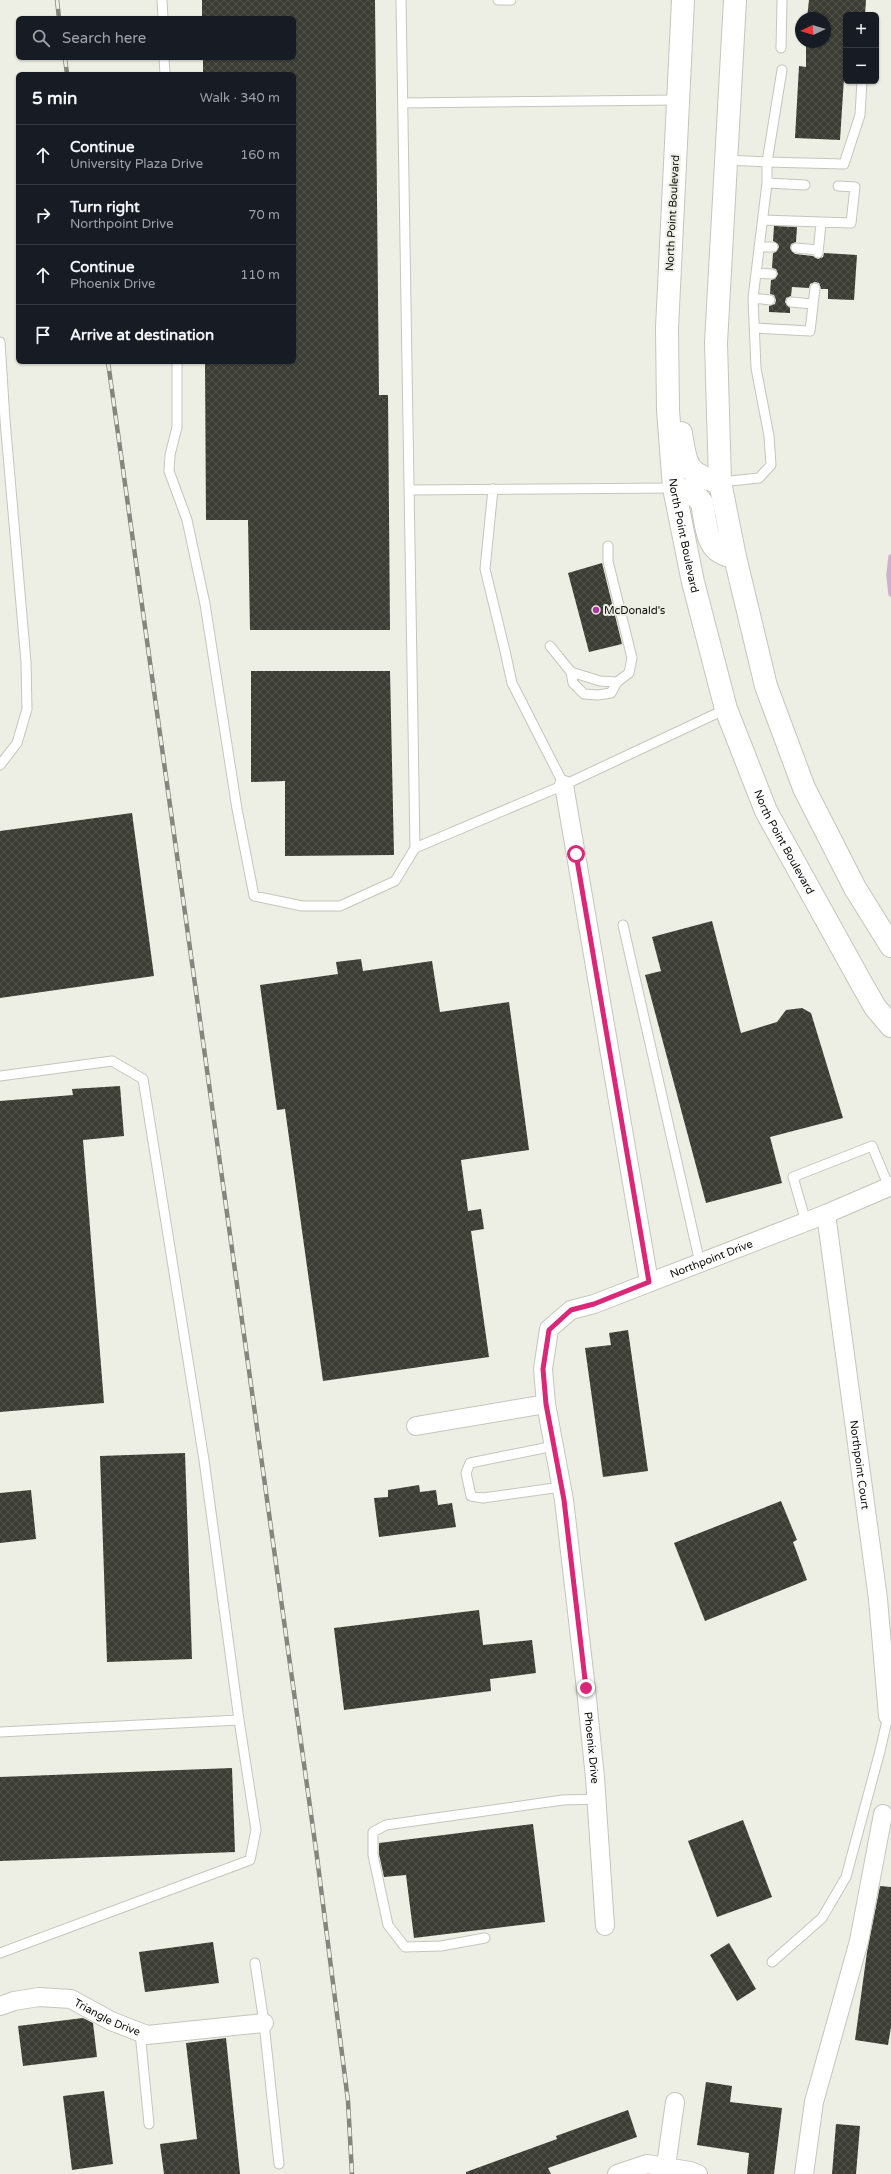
<!DOCTYPE html>
<html lang="en">
<head>
<meta charset="utf-8">
<style>
	body { margin:0; font-family:"Varela Round",sans-serif; background:#242831; color:#f1f3f6 }
	.controls { position:absolute; right:12px; top:12px; display:grid; overflow:hidden; border-radius:6px; box-shadow:0 1px 3px #0004 }
	.controls button { width:36px; height:36px; display:grid; place-items:center; padding:0; border:0; border-bottom:1px solid #363941; background:#171b24; color:#f1f3f6; font:20px sans-serif }
	.compass { position:absolute; left:795px; top:12px; width:36px; height:36px; border-radius:50%; background:#171b24; box-shadow:0 1px 3px #0004; rotate:266deg }
	.stop { position:absolute; width:12px; height:12px; margin:-9px; border:3px solid #db2777; border-radius:50%; background:#fff }
	.stop.end { background:#db2777; border-color:#fff; box-shadow:0 1px 4px #0008 }
	.list { margin:0; padding:0; list-style:none }
	h2 { display:flex; justify-content:space-between; align-items:center; height:52px; margin:0; padding:0 16px; font-size:17px }
	h2 small { font-size:13px; font-weight:400; color:#9ea1a6 }
	.list li { display:grid; grid-template-columns:26px 1fr auto; gap:12px; align-items:center; box-sizing:border-box; height:60px; padding:0 16px; border-top:1px solid #363941 }
	.list b { display:block; font-size:15px; white-space:nowrap }
	.list p { margin:0; font-size:13px; white-space:nowrap; color:#9ea1a6 }
	.list em { font-size:13px; font-style:normal; color:#9ea1a6 }
	.icon { flex:none; width:22px; height:22px; fill:none; stroke:currentColor; stroke-width:2; stroke-linecap:round; stroke-linejoin:round }
	.map { position:relative; flex:none; width:891px; height:2174px; overflow:hidden }
	.search { position:absolute; background:#171b24; box-shadow:0 1px 3px #0004; left:16px; top:16px; width:280px; height:44px; display:flex; align-items:center; gap:10px; box-sizing:border-box; padding:0 14px; border-radius:6px; color:#9ea1a6; font-size:15px }
	.panel { position:absolute; background:#171b24; box-shadow:0 1px 3px #0004; left:16px; top:72px; width:280px; height:292px; border-radius:6px }
	.map>svg:first-child { display:block }
	.lines { fill:none; stroke-linecap:round; stroke-linejoin:round }
	.stream { stroke:#d1afcb; stroke-width:5.5 }
	.building { fill:url(#building-cross-hatch) }
	.lane-casing { stroke:#c4c6bc; stroke-width:11 }
	.street-casing { stroke:#c4c6bc; stroke-width:20 }
	.primary-casing { stroke:#c4c6bc; stroke-width:24 }
	.lane { stroke:#fff; stroke-width:9 }
	.street { stroke:#fff; stroke-width:18 }
	.primary { stroke:#fff; stroke-width:22 }
	.rail-casing { stroke:#84867e; stroke-width:4.5 }
	.rail { stroke:#edefe4; stroke-width:3; stroke-dasharray:9; stroke-linecap:butt }
	.route { stroke:#db2777; stroke-width:5 }
	.poi-dot { fill:#a83d9e; stroke:#edefe4; stroke-width:1.5 }
	.labels { text-anchor:middle; stroke-width:4; stroke-linejoin:round; paint-order:stroke }
	.street-label { font-size:11px; fill:#0e0e0b; stroke:#edefe4 }
	.poi-label { font-size:11px; fill:#0e0e0b; stroke:#edefe4; text-anchor:start }
</style>
</head>
<body>
<div class="map">
<svg width="891" height="2174" viewBox="0 0 891 2174">
	<defs>
		<pattern id="building-cross-hatch" width="8" height="8" patternUnits="userSpaceOnUse"><rect width="8" height="8" fill="#3b3d34"/><path d="M0 0l8 8M0 8l8-8" fill="none" stroke="#54554e"/></pattern>
	</defs>
	<rect width="100%" height="100%" fill="#edefe4"/>
	<g class="lines">
		<path class="stream" d="M891,557L889,575L891,594"/>
	</g>
	<path class="building" d="M202,0H375L379,395H388L390,630H250L248,520H206L205,362H294V74H203V58H294V18H202Z
		M809,0H866L865,15H846V47L840,140L795,138L799,66L806,67V42H825V18H807Z
		M774,226L797,227L796,242L791,244L790,248L795,254L813,256L818,259L823,257L824,253L857,255L854,300L828,299V289H821L819,283L815,282L810,284L809,288L792,287L791,296L786,298L785,302L790,308V313L769,312V306L775,304L776,300L774,295L770,294L771,280L775,279L778,274L776,269L772,268L773,253L776,252L779,247L778,244L773,241Z
		M602,563L622,644L589,652L568,573Z
		M251,671H390L394,855L285,856V781L251,782Z
		M132,813L154,976L0,998V831Z
		M712,921L741,1033L777,1022L786,1010L802,1008L811,1013L843,1118L770,1137L782,1183L706,1203L645,975L661,971L652,937Z
		M361,959L363,971L432,961L440,1012L509,1002L529,1150L461,1160L468,1211L481,1209L484,1229L471,1231L489,1357L323,1381L285,1109L277,1110L260,985L338,974L336,962Z
		M120,1086L124,1136L83,1140L104,1403L0,1412V1101L73,1095L72,1089Z
		M628,1330L648,1471L603,1477L585,1348L611,1345L609,1333Z
		M185,1453L192,1659L107,1662L100,1456Z
		M419,1485L420,1492L436,1490L438,1505L452,1503L456,1527L379,1537L374,1498L388,1497V1490Z
		M31,1490L36,1539L0,1543V1493Z
		M781,1501L797,1540L793,1542L807,1580L705,1621L674,1543Z
		M479,1610L483,1645L532,1640L536,1673L490,1679L491,1691L344,1710L334,1628Z
		M232,1768L235,1852L0,1861V1777Z
		M743,1820L772,1897L717,1917L688,1841Z
		M533,1824L545,1922L414,1938L406,1875L384,1877L379,1854V1843Z
		M880,1886L891,1887V2027L888,2045L855,2040L867,1952Z
		M213,1942L219,1983L145,1992L139,1952Z
		M729,1943L756,1989L737,2001L710,1955Z
		M83,2018L93,2023L97,2057L23,2066L18,2026Z
		M226,2038L240,2174H164L160,2144L197,2139L186,2043Z
		M706,2082L732,2086L730,2102L782,2108L774,2174H747L749,2153L697,2145Z
		M104,2091L113,2164L72,2170L63,2096Z
		M628,2110L637,2137L548,2168L551,2174H466V2172L557,2139L556,2136Z
		M836,2124L860,2126L856,2174H832Z"/>
	<g class="lines">
		<g class="lane-casing">
			<path id="lane" d="M162,0L163,18
				M401,0L415,848L564,785L726,709
				M498,0H511
				M781,48L782,0
				M164,58L165,74
				M782,70L767,162L844,164L860,115L862,81
				M403,103L677,100
				M767,183L805,185
				M763,220L851,223L855,187L838,186
				M759,247H773
				M796,248L818,250
				M818,253L821,223
				M756,273L772,274
				M753,298L770,300
				M791,302L813,304
				M755,328L810,331L815,288
				M0,342L5,420L26,662L27,709L17,743L0,765
				M177,362V427L170,455L169,471L187,520L205,604L237,809L254,896L302,906H340L395,881L415,848
				M720,482L759,478L771,465L769,436L756,368L753,298L767,183V162L726,160
				M493,489L485,569L505,651L512,683L564,785
				M409,490L674,488
				M550,646L571,672L600,681L617,682L629,673L632,658L608,561V546
				M571,672L573,683L584,694L598,695L611,693L617,682
				M623,925L700,1263
				M0,1076L112,1061L143,1079L204,1460L239,1720L256,1830L250,1860L0,1953
				M806,1222L793,1177L872,1146L889,1187
				M554,1446L470,1463L466,1473L471,1496L483,1498L561,1487
				M0,1732L239,1720
				M485,1938L441,1946L405,1947L388,1925L373,1855V1832L386,1825L563,1800L597,1799
				M772,1962L822,1918L846,1877L880,1751L888,1716
				M255,1963L264,2023L279,2164
				M140,2032L149,2124"/>
		</g>
		<g class="street-casing">
			<g id="street">
				<path d="M564,785L649,1282"/>
				<path id="s1" d="M826,1214L878,1599L888,1716"/>
				<path id="s2" d="M546,1404L564,1500L586,1689L595,1778L605,1926"/>
				<path id="s3" d="M416,1426L546,1404L543,1369L549,1329L571,1310L594,1304L826,1214L891,1186"/>
				<path id="s4" d="M0,2006L14,2001L39,1997L71,1999L111,2021L147,2035L264,2023"/>
				<path d="M666,2166L675,2102"/>
				<path d="M617,2174L647,2164L690,2171L698,2174"/>
				<path d="M804,2174L814,2102L859,1941L883,1814"/>
			</g>
		</g>
		<g class="primary-casing">
			<g id="primary">
				<path id="s5" d="M683,0L667,328L668,410L674,488L693,582L726,709L766,811L863,986L875,1007L891,1026"/>
				<path d="M735,0L716,343L720,482L735,557L766,686L804,788L855,888L891,946"/>
				<path d="M681,433C686,465 686,475 720,482"/>
				<path d="M674,488C686,490 695,493 702,503C707,528 705,553 735,557"/>
			</g>
		</g>
		<use href="#lane" class="lane"/>
		<use href="#street" class="street"/>
		<use href="#primary" class="primary"/>
		<g class="rail-casing">
			<path id="rail" d="M57,0L59,18
				M65,58L67,74
				M108,362L317,1857L348,2101L352,2174"/>
		</g>
		<use href="#rail" class="rail"/>
	</g>
	<g class="lines">
		<path class="route" d="M576,854L649,1282L594,1304L571,1310L549,1330L543,1369L546,1404L564,1500L586,1688"/>
	</g>
	<circle class="poi-dot" cx="596" cy="610" r="4"/>
	<g class="labels">
		<g class="street-label">
			<text transform="translate(672 213) rotate(-87)" y="4">North Point Boulevard</text>
			<text dy="4" stroke="none"><textPath href="#s5" startOffset="537">North Point Boulevard</textPath></text>
			<text dy="4" stroke="none"><textPath href="#s5" startOffset="861">North Point Boulevard</textPath></text>
			<text dy="4" stroke="none"><textPath href="#s3" startOffset="386">Northpoint Drive</textPath></text>
			<text dy="4" stroke="none"><textPath href="#s1" startOffset="253">Northpoint Court</textPath></text>
			<text dy="4" stroke="none"><textPath href="#s2" startOffset="347">Phoenix Drive</textPath></text>
			<text dy="4" stroke="none"><textPath href="#s4" startOffset="113">Triangle Drive</textPath></text>
		</g>
		<g class="poi-label">
			<text x="604" y="614">McDonald's</text>
		</g>
	</g>
</svg>
<div class="controls">
<button>+</button>
<button>−</button>
</div>
<svg class="compass" viewBox="-18 -18 36 36"><path d="M0-13l5 13h-10z" fill="#e53935"/><path d="M0 13l5-13h-10z" fill="#9ea1a6"/></svg>
<div class="stop" style="left:576px;top:854px"></div>
<div class="stop end" style="left:586px;top:1688px"></div>
<div class="search"><svg class="icon" aria-label="search" viewBox="0 0 24 24"><circle cx="10" cy="10" r="6"/><path d="M15 15l6 6"/></svg>Search here</div>
<section class="panel">
<h2>5 min<small>Walk · 340 m</small></h2>
<ul class="list">
<li><svg class="icon" aria-label="ahead" viewBox="0 0 24 24"><path d="M12 20V5M6 11l6-6 6 6"/></svg><div><b>Continue</b><p>University Plaza Drive</p></div><em>160 m</em></li>
<li><svg class="icon" aria-label="right" viewBox="0 0 24 24"><path d="M7 20v-9h11M14 6l5 5-5 5"/></svg><div><b>Turn right</b><p>Northpoint Drive</p></div><em>70 m</em></li>
<li><svg class="icon" aria-label="ahead" viewBox="0 0 24 24"><path d="M12 20V5M6 11l6-6 6 6"/></svg><div><b>Continue</b><p>Phoenix Drive</p></div><em>110 m</em></li>
<li><svg class="icon" aria-label="arrive" viewBox="0 0 24 24"><path d="M6 21V4h12l-3 4 3 4H6"/></svg><div><b>Arrive at destination</b></div></li>
</ul>
</section>
</div>
</body>
</html>
